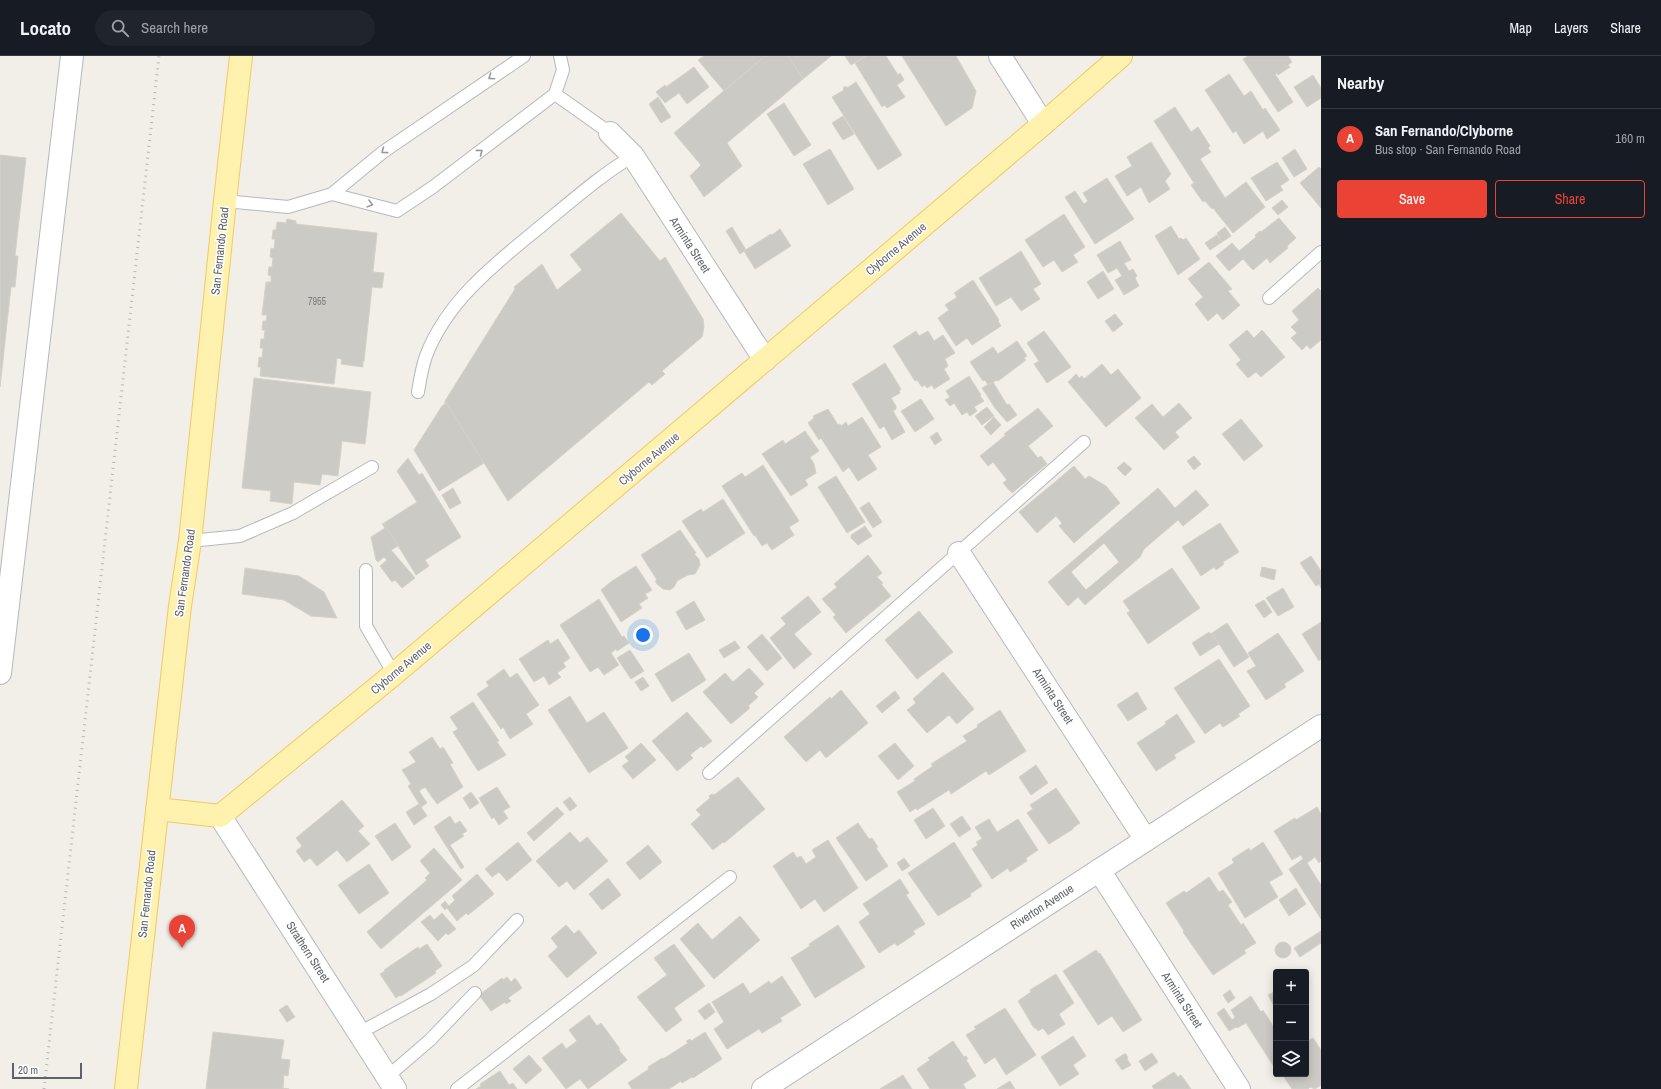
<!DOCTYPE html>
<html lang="en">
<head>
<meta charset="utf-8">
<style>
	body { margin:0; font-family:"Archivo Narrow",sans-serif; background:#20242c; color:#f1f3f6 }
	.controls { position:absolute; right:12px; bottom:12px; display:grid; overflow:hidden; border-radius:4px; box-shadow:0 2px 10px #0003 }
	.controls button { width:36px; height:36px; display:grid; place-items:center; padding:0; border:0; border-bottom:1px solid #363941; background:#171b24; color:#f1f3f6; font:20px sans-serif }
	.scale { position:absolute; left:12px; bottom:10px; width:70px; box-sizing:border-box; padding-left:4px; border:2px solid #5f6368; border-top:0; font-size:11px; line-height:14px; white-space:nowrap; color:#5f6368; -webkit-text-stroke:3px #fff; paint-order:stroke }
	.you { position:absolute; left:643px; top:579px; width:14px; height:14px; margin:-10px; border:3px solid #fff; border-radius:50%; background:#1a73e8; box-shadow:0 0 0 6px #1a73e833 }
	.badge { display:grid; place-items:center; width:26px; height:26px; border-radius:50%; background:#ea4335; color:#fff; font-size:13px; font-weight:700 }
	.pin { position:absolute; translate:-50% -33px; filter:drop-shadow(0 1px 2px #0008) }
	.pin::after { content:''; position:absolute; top:21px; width:14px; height:12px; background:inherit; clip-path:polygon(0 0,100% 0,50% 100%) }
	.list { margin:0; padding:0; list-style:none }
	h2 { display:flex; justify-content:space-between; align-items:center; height:52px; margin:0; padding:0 16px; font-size:17px }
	h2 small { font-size:13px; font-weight:400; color:#9ea1a6 }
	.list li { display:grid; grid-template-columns:26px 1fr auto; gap:12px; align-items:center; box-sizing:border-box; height:60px; padding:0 16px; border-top:1px solid #363941 }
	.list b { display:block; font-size:15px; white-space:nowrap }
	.list p { margin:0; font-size:13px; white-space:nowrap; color:#9ea1a6 }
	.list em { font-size:13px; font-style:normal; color:#9ea1a6 }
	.actions { display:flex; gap:8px; padding:12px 16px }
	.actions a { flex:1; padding:9px 0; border:1px solid #ea4335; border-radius:4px; text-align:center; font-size:14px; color:#ea4335 }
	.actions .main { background:#ea4335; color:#fff }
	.icon { flex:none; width:22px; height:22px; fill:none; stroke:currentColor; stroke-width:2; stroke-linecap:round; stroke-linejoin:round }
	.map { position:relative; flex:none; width:1321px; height:1033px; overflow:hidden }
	header { display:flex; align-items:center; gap:24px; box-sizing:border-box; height:56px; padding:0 20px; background:#171b24; border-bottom:1px solid #363941 }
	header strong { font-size:19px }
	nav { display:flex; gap:22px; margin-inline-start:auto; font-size:14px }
	.search { width:280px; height:36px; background:#20242c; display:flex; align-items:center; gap:10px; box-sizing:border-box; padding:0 14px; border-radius:22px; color:#9ea1a6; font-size:15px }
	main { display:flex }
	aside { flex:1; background:#171b24 }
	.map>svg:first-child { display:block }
	.building { fill:#cccac5; stroke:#d6d1c6; fill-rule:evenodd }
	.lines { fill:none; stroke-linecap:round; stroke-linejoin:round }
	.lane-casing { stroke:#b5b8bc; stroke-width:14 }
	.street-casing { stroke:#b5b8bc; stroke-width:24 }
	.secondary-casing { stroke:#b6babf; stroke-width:24 }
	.primary-casing { stroke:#f2c960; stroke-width:24 }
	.lane { stroke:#fff; stroke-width:12 }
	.street { stroke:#fff; stroke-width:22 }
	.secondary { stroke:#fff; stroke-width:22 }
	.primary { stroke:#fff2af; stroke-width:22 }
	.rail { stroke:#b6b7b8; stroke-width:3; stroke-dasharray:1 5; stroke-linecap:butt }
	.oneway { stroke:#979a9d }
	.labels { text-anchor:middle; stroke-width:3; stroke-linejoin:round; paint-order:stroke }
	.number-label { font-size:10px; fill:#7a7d7f }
	.street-label { font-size:12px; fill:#5f6368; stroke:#fff }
</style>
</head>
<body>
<header>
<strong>Locato</strong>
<div class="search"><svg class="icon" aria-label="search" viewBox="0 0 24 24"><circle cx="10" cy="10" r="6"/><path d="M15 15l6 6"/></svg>Search here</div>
<nav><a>Map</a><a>Layers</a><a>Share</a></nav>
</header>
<main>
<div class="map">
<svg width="1321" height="1033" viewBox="0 0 1321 1033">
	<rect width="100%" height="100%" fill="#f1efe8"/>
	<path class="building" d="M704,0H765L724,35L698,4Z
		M765,0H788L803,23L727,87L742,110L704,141L690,120L701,109L674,77Z
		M788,0H831L803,23Z
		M845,0H865L851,9Z
		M866,0H886L898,19L900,17L904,24L897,29L905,41L887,52L885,49L882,51L855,7Z
		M902,0H956L976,35L972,52L946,70Z
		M1248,0H1288L1292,6L1288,9L1290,11L1278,19L1277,17L1275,18L1293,46L1278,56L1243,3Z
		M694,11L709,31L687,48L679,37L665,47L656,36L665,29L666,31Z
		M1229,18L1244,40L1251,35L1263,54L1265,52L1280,74L1267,83L1263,75L1244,88L1236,75L1233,77L1205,34Z
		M1313,19L1321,32V42L1307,51L1294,31Z
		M856,26L902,99L878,114L832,41L844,34L843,32L846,30L847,32Z
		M658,41L671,61L661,67L649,48Z
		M784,47L811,89L794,100L767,58Z
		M1175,51L1191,76L1198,71L1210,90L1208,92L1211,96L1200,103L1225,142L1246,126L1265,151L1233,177L1213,152L1212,153L1205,145L1203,146L1191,129L1194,127L1154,65Z
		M843,60L854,78L843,84L832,67Z
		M1151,86L1171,118L1165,125L1170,133L1149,147L1141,131L1127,140L1115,120L1132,110L1127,101Z
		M830,93L854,133L828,149L803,108Z
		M1295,93L1307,113L1294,121L1282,102Z
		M0,99L26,102L15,200H18L15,231H11L0,331Z
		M1277,106L1289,124L1280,130L1283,134L1266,145L1251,122Z
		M1319,111L1321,113V152L1300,127Z
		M1107,122L1134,163L1095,188L1065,141L1075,135L1084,148L1088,145L1083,137Z
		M1282,144L1288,151L1278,159L1272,152Z
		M621,157L660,205L665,201L703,263L704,271L702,281L662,315L665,318L652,329L649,326L508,445L445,345L515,233L514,231L542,208L557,234L582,214L570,199Z
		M1064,158L1085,191L1073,199L1078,206L1062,216L1054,204L1043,211L1025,184Z
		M1279,162L1296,182L1287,190L1288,192L1270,207L1267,202L1253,214L1243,203L1229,215L1216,200L1232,187L1239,195L1256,181L1255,179L1260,175L1261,176Z
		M287,163L296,165V168L377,177L373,216L384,217L382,232L372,231L364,305H363V311L341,308L342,303L337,302L334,328L260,320L261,311H258L259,301L262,302L263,292H260L261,283H264L265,274H262L263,265H266L267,259H262L266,226H271V220L268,219L269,211H272L273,202L270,201L271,192L274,193L275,183H272L273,174H276L277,166L286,167Z
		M1171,170L1179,183L1181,182L1183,184L1186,182L1200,203L1178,219L1155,180Z
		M732,171L746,194L740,198L726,175Z
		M1225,171L1231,180L1222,186L1217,177Z
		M780,173L791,190L755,213L744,195L771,178L772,179Z
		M1217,179L1222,186L1210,194L1205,187Z
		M1120,185L1131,204L1124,207L1129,215L1133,213L1137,220L1135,222L1139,230L1124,239L1115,224L1122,220L1117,212L1108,217L1097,199Z
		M1021,195L1041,228L1033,233L1040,243L1021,255L1011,241L996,250L979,222Z
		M1209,206L1232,233L1228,235L1240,249L1223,264L1217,257L1208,265L1195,248L1203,241L1188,223Z
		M1103,215L1114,233L1098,243L1087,226Z
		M973,224L999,264L998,265L1001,270L972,289L967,282L956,290L938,262L949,254L945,249L957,241L954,237Z
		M1318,232L1321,235V284L1310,293L1307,289L1302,294L1291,282L1297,277L1291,271L1299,264L1292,255Z
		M1115,258L1123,268L1113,276L1105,265Z
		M1247,274L1254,282L1262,274L1285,301L1261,321L1256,316L1248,322L1236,308L1241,304L1229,289Z
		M916,275L919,280L928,275L934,285L943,279L955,297L945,303L948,310L944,313L950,323L934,333L932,329L927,332L925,329L922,331L917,324L915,325L893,290Z
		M1044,275L1071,311L1047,327L1034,308L1039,305L1027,287Z
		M1017,285L1027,300L1024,302L1026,304L998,325L997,324L988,329L985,324L983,325L970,306L993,291L998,298Z
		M885,307L901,333L899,335L900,337L891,342L896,350V353L893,355L905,376L892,384L884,370L880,373L852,328Z
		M1102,308L1111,319L1118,313L1141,342L1106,371L1068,326L1076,318L1079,322L1082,320L1084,323Z
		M969,320L981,339L980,340L984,345L974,351L977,355L970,360L967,356L962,359L954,347L950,350L945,344L950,341L946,335Z
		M254,322L371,336L365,388L342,385L338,420L322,418L320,429L294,426L292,448L270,445L271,435L242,432Z
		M993,326L1007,349L1009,348L1017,359L1007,366L995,352L982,332Z
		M921,343L934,363L915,376L901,355Z
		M445,345L484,407L439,435L414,394L442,350L445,348Z
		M1179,347L1192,362L1175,376L1179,381L1164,394L1135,362L1152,348L1163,361Z
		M987,351L994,360L982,369L975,360Z
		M1038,352L1053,370L1028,390L1038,402L1041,400L1047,408L1012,437L1003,427L1007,424L993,406L988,410L980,400L1006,379L1004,378Z
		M828,353L838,369L840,368L841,370L846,366L848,370L862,361L881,391L868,399L877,413L858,425L849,411L843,416L821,382L819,384L808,367L814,362L813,360Z
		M994,361L1001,369L991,379L984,371Z
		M1241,363L1263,390L1244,405L1222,378Z
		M805,375L819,395L810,401L814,408L816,417L805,424L808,429L791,440L762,398L783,384L785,388Z
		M937,376L942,384L935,389L930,381Z
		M1194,400L1201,408L1194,414L1187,405Z
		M408,402L419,419L422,417L461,481L425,504L429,510L416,519L384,467L417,446L397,415Z
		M1124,406L1132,413L1125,420L1117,412Z
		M763,409L799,465L789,471L794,479L772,494L767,487L762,490L755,479L754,480L722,430L742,417L745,421Z
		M1074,410L1085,423L1089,420L1106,430L1120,447L1074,487L1059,470L1062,467L1056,460L1037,477L1019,456Z
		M836,420L865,466L847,477L818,431Z
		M453,432L461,447L450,453L442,439Z
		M1158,432L1175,452L1196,434L1209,449L1183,470L1178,464L1144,493L1140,501L1085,549L1078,541L1068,550L1048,526ZM1104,487L1119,506L1086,534L1071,516Z
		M723,443L745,477L707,502L682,465L701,453L703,456Z
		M869,446L882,466L873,472L860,452Z
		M384,467L398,490L391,494L415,522L402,532L395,524L392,526L380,510L387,504L384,501L378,506L376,504L371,481L385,472L382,468Z
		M1220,467L1239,496L1223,506L1224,508L1216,514L1214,511L1201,520L1182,491Z
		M865,470L872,480L858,489L851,482V479Z
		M680,474L696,497L694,498L699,503L700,509L695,518L688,519L677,525L674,531L670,534L663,533L657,528L655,525L657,524L641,499Z
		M868,499L882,517L877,521L883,527L881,528L891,540L846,577L833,561L836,559L822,543L837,531L834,528Z
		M1311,500L1321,515V532L1319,528L1316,530L1300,507Z
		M636,510L652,534L645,538L648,542L639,548L642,552L621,566L601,534L612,525Z
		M1262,511L1276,514L1274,524L1260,520Z
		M245,512L299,520L324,536L337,562L311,560L284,544L242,538Z
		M1172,512L1200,552L1148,588L1127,557L1130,555L1123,545Z
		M1283,532L1294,551L1278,560L1266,542Z
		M808,540L821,556L794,578L812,598L794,613L770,582L786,568L781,562Z
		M599,543L622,581L624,580L629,587L617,595L616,593L611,597L619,609L604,619L598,611L590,616L560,569Z
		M1264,544L1272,556L1264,562L1255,549Z
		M694,545L705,564L686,574L676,556Z
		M919,555L953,596L917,623L885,584Z
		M1321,566V603L1319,605L1302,578Z
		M1227,567L1249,601L1234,611L1212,577Z
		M1209,576L1210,578L1212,577L1219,588L1200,600L1192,587Z
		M1278,577L1304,615L1284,628L1286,631L1266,644L1247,615L1256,610L1248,597Z
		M762,578L782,602L767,615L747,591Z
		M558,583L570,602L563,607L566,611L557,617L561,621L549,629L544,620L534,626L519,603L548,584L550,588Z
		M735,585L740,592L724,602L719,594Z
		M630,594L644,615L631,623L617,602Z
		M689,597L706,624L672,646L655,618Z
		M1219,603L1250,650L1238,658L1240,660L1223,671L1220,667L1205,678L1174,632Z
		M749,612L764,628L754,637L758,641L748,650L750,652L731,668L703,636L725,617L733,626Z
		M504,613L510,622L517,617L539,649L526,658L533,668L510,683L503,671L501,673L477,638L489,630L486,626Z
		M943,616L974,653L957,668L949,659L927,677L907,654L916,647L913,643Z
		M643,621L649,630L641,635L635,626Z
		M841,634L868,667L826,702L820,694L806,706L784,681L830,641L831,643Z
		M895,635L900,642L882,657L876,650Z
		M1137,636L1147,653L1128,665L1117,649Z
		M570,640L587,667L604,656L628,692L589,717L548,654Z
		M473,646L499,685L497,686L506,699L478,715L453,676L458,673L450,661Z
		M1000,654L1026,695L989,719L986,715L951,738L949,734L917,754L916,752L910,756L897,736L915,725L914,723L933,710L931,708L967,685L963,680L978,671L977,669Z
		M687,656L712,685L703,692L701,690L690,699L693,702L677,715L652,685Z
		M1177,658L1195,686L1174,699L1176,702L1156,715L1137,687L1166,668L1165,666Z
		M432,681L440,693L443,691L453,707L450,708L463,731L437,748L425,731L419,735L427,747L421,751L408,730L411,728L402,714L416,706L409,696Z
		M641,687L656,704L633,723L622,710L629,705L625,701Z
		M895,687L914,710L898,724L878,700Z
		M1036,709L1048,727L1031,739L1019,721Z
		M738,721L765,753L724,787L723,786L713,794L691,768L701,759L696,754L710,742L709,740L712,738L714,739Z
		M497,731L510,751L503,755L508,762L499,769L494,761L492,763L479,742Z
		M1056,732L1080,767L1073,772V773L1049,788L1027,757L1033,753L1030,749Z
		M471,736L479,747L470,753L463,742Z
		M570,741L577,750L570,755L563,746Z
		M342,744L364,770L358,775L370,788L347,806L337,794L317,810L310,802L304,806L296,795L302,790L296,782Z
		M419,748L427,760L414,769L406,756Z
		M557,751L564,758L534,785L527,777Z
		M1317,751L1321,758V805L1319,807L1315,801L1307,807L1321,829V863L1289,813L1303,803L1301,799L1292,804L1274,775L1295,762L1296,764Z
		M933,752L945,770L926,783L914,764Z
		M450,760L455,768L460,765L467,775L462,778L464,780L450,789L464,811L461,813L434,771Z
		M962,760L971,773L959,781L950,768Z
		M989,763L997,776L1018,763L1038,794L1026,802L1027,805L1010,816L1008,812L992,823L972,793L978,789L976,786L982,783L975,771Z
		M395,767L411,791L392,805L375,780Z
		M858,767L869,783L872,782L878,791L876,792L888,810L866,825L836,782Z
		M570,776L580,787L587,781L608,805L574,834L567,825L559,831L536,805Z
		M828,784L858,832L824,856L815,843L801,853L773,810L793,796L797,802L801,800L806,808L816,801L812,794Z
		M518,786L532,804L507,825L499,816L492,821L485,813Z
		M954,786L982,830L970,838L971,840L938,860L908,817Z
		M1263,786L1283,818L1269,826L1278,841L1245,862L1218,817L1234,807L1232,803L1249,792L1250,795Z
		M648,789L662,806L640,824L626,807Z
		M434,792L462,824L381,893L367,876L427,824L425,822L430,817L420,805Z
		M904,802L910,810L902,815L897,807Z
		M369,808L389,837L359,858L338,829Z
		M477,818L494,838L468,859L466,857L457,865L447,852L445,854L441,849L445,845L449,850L455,844L452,840Z
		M1209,821L1219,836L1223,834L1232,846L1228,849L1241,869L1243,867L1256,887L1244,894L1246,897L1213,919L1183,876L1184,875L1166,847L1184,835L1186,837Z
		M608,822L621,839L602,854L589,838Z
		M900,823L909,837L906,839L925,868L913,875L915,878L897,890L895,887L879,897L859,866L870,858L863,848Z
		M1296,832L1306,848L1289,860L1279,844Z
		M442,857L456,873L448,879L446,877L438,885L421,866L430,859L434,864Z
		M740,860L760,884L714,923L680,883L698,867L712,884Z
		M566,869L574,878L579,874L597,897L567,922L548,900L558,891L551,882Z
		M838,869L865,911L815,942L791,902L810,890L809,888Z
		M1321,875V887L1300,901L1294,892Z
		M1275 894a8 8 0 1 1 16 0a8 8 0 1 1-16 0Z
		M427,888L442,910L435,915L436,917L401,940L400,939L396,942L380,918L385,915L384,914L418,891L419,893Z
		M674,888L705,930L674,952L682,964L666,976L637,941L667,919L654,902Z
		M1096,894L1099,898L1100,897L1142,964L1123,976L1112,960L1098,969L1063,915Z
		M1056,918L1074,947L1059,958L1065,968L1048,979L1043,972L1038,975L1036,972H1034L1018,945L1031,936L1030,934Z
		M782,920L801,949L780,962L782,965L762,977L759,973L727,993L714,973L724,966L712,946L743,927L750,938L769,925L771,928Z
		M507,921L511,926L515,922L522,932L508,942L511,945L506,948L505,946L491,955L479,939L502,922L503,924Z
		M1230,934L1235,942L1228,947L1223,939Z
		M1276,935V954L1268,939Z
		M1251,940L1261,956L1263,954L1276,975V1014L1246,967L1237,972L1236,971L1229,975L1217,957L1224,952L1232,964L1235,961L1231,954Z
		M709,947L715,956L705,964L698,955Z
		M287,949L295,961L287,966L279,954Z
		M1005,952L1036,999L1006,1019L995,1001L985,1008L966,979L976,973L974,971Z
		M589,959L597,970L601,967L620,993H618L627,1004L588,1033L580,1023L566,1033L542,1002L562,987L566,993L577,985L569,974Z
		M213,976L284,984L281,1003L290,1004L288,1020L284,1019L283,1032L289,1033H206Z
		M705,976L722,1003L693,1022L692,1021L682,1027L681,1025L669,1033H632L628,1027L649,1013L648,1011L662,1002L663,1003L688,987L686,985L690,983L691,985Z
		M1073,980L1086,1000L1073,1009L1079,1018L1060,1030L1041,1001Z
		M1313,982L1321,994V1029L1315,1033L1310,1031L1308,1033H1292L1282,1018H1306V986Z
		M953,985L964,1001L966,1000L968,1003L966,1004L976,1020L963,1028L966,1033H930L917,1013L930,1004L928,1002Z
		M1152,997L1158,1006L1145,1015L1139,1005Z
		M1124,998H1126L1128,1002L1127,1003L1131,1009L1122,1014L1115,1004Z
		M529,999L542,1014L526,1028L513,1013Z
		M500,1015L509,1029L513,1027L517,1033H476L481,1030L480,1028Z
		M1174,1016L1178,1021L1181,1019L1191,1033H1154L1152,1030Z
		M903,1019L912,1033H880L883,1031Z
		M1010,1025L1015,1033H997Z"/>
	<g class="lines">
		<g class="lane-casing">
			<path id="lane" d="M555,38L610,77
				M332,138L397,155L433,131L555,38L563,14L560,0
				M225,145L288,151L332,138L383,96L524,0
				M1269,242L1321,196
				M418,336C420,324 422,311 426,300C448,242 500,204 546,166C574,143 601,119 633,100
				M190,485L240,480L293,457L372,411
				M366,514V570L394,618
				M709,717L1084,386
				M359,977L431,938L473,910L517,864
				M387,1021L430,984L475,937
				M457,1033L730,821"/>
		</g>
		<g class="street-casing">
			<path id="street" d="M1000,0L1043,68
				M610,77L633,100L765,304
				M959,497L1146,784
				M0,617L72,0
				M1099,814L1239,1033
				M763,1033L1321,670"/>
		</g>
		<g class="secondary-casing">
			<path id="secondary" d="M220,760L395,1033"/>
		</g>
		<g class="primary-casing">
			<path id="primary" d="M157,753L220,760L394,618L1043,68L1121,0
				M126,1033L180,550L190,485L225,145L241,0"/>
		</g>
		<use href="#lane" class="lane"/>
		<use href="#street" class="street"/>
		<use href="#secondary" class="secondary"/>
		<use href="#primary" class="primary"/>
		<path class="rail" d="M44,1033L159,0"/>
	</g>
	<defs><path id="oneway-chevron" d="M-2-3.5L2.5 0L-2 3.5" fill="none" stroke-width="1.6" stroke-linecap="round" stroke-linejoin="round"/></defs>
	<g class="oneway">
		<use href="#oneway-chevron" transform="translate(491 21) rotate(146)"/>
		<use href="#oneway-chevron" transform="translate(384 95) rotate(144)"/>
		<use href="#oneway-chevron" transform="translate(480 96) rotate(-37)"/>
		<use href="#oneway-chevron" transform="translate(370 148) rotate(15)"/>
	</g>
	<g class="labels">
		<g class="number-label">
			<text x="317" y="249">7955</text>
		</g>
		<g class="street-label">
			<text transform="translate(690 189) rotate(57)" y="4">Arminta Street</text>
			<text transform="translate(896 193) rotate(-40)" y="4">Clyborne Avenue</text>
			<text transform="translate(220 195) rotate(-84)" y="4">San Fernando Road</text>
			<text transform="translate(649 403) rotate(-40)" y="4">Clyborne Avenue</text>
			<text transform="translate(185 517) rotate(-82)" y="4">San Fernando Road</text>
			<text transform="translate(401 612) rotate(-40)" y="4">Clyborne Avenue</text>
			<text transform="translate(1053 640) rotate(57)" y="4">Arminta Street</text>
			<text transform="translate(147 838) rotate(-84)" y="4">San Fernando Road</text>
			<text transform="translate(1042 851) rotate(-33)" y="4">Riverton Avenue</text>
			<text transform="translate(308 896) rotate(57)" y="4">Strathern Street</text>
			<text transform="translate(1182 944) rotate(57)" y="4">Arminta Street</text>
		</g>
	</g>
</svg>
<div class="controls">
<button>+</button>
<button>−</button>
<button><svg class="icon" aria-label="layers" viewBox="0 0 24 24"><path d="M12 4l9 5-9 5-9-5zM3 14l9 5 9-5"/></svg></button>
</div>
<div class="scale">20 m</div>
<div class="you"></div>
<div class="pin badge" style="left:182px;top:892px">A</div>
</div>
<aside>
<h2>Nearby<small></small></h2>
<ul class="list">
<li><span class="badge">A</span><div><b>San Fernando/Clyborne</b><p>Bus stop · San Fernando Road</p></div><em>160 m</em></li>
</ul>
<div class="actions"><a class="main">Save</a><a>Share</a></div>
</aside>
</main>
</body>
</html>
